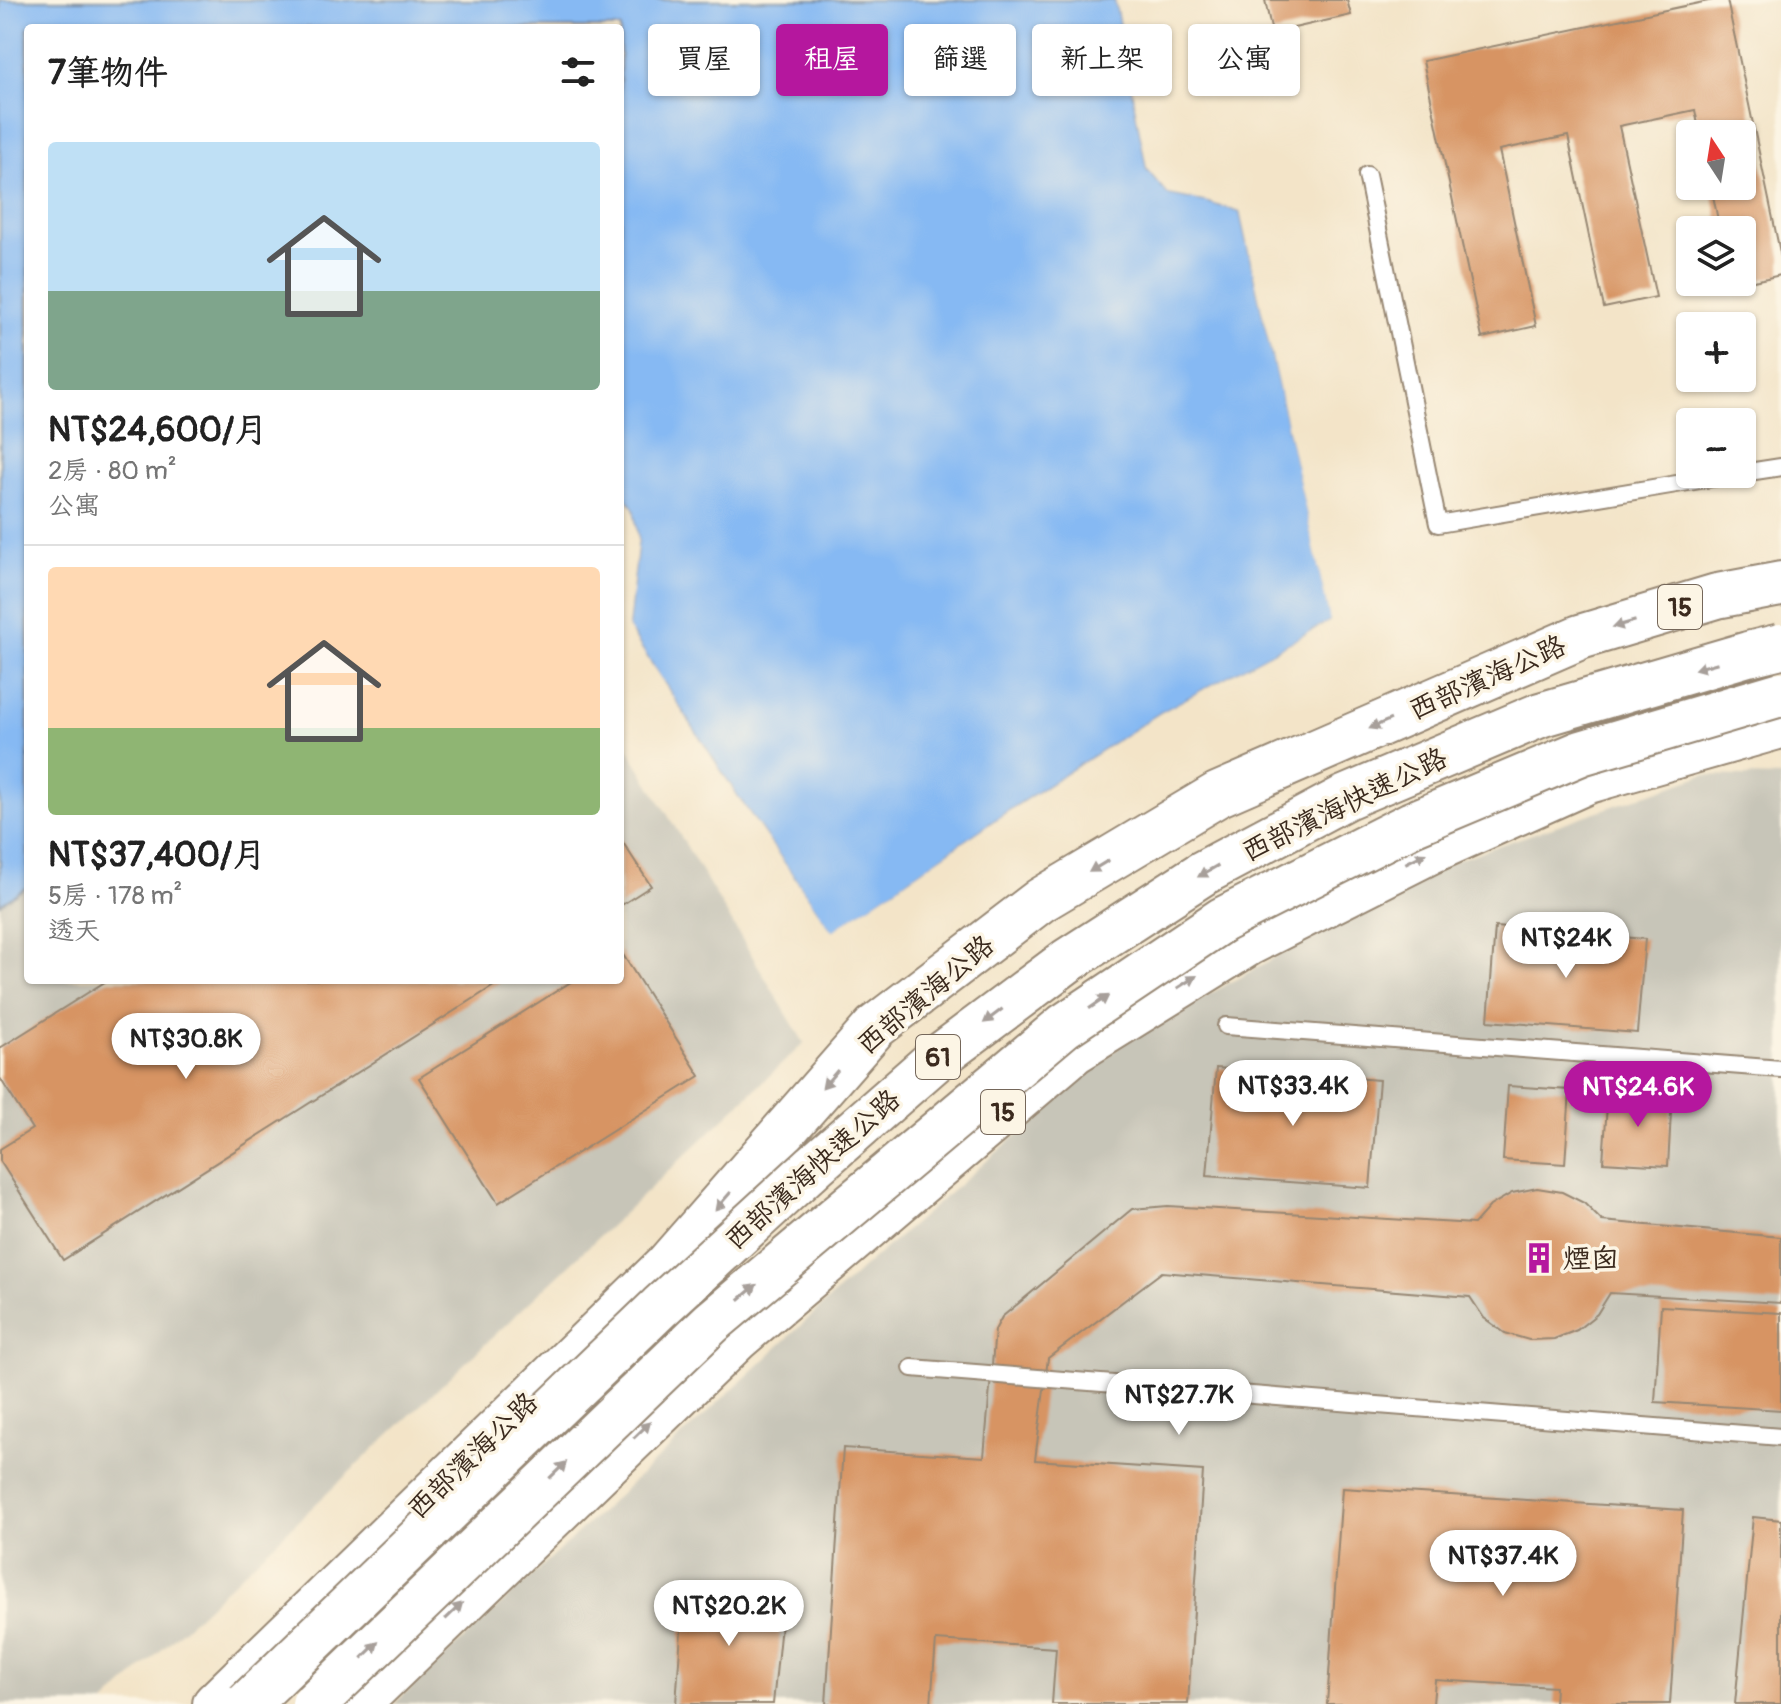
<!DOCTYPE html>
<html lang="zh-TW">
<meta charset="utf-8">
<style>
body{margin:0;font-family:Pangolin,"LXGW WenKai TC",sans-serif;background:#f2f2f2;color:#222;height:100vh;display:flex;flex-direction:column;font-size:30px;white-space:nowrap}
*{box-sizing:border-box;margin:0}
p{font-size:26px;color:#767676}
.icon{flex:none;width:44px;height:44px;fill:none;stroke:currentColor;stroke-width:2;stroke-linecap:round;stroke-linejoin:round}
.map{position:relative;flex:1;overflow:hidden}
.sheet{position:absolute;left:24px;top:24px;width:600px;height:960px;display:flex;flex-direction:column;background:#fff;border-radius:8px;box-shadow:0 2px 6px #0004}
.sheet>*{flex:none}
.guide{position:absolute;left:648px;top:24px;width:760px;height:72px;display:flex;gap:16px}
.needle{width:52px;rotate:348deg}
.fabs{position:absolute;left:1676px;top:120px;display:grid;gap:16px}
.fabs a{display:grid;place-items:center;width:80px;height:80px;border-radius:8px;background:#fff;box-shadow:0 2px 6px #0004;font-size:40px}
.price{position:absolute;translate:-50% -68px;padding:0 18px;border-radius:28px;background:#fff;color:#222;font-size:26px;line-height:52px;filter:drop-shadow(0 2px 4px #0008)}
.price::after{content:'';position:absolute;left:50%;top:48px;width:24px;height:18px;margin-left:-12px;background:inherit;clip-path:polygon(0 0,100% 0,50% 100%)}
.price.on{background:#b5179e;color:#fff}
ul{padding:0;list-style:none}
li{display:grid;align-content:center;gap:16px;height:424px;padding:0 24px}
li+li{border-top:2px solid #e0e0e0}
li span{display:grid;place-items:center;height:248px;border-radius:8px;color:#555}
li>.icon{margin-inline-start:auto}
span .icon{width:144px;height:144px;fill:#fffc;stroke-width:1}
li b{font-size:34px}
h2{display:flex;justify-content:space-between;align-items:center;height:96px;padding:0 24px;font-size:34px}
.chip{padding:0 28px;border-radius:8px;background:#fff;box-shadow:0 2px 6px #0004;font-size:28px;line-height:72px}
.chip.on{background:#b5179e;color:#fff}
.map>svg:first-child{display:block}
.industrial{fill:#c7c5b8}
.water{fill:#86b9f3;stroke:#607288;stroke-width:2}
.pier{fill:#f3e4c8}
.building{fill:#d79464}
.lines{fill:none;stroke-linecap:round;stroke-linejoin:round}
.service-casing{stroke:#978773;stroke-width:20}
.primary-casing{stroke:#978773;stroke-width:48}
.service{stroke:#fff;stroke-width:16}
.primary{stroke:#fff;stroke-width:44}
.trunk-bridge-casing{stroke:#978773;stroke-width:48;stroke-linecap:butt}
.trunk-bridge{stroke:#fff;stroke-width:44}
.oneway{fill:#a79f9a}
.labels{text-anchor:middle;stroke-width:7;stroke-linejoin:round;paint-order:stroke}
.shield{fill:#fcf5e5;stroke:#75675a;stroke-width:2}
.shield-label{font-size:26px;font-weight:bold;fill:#3b2a1e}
.street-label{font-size:28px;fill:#3b2a1e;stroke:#fcf5e5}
.poi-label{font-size:28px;fill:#3b2a1e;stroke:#fcf5e5;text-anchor:start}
</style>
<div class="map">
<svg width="1781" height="1704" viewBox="0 0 1781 1704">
<rect width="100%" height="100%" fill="#fcf5e5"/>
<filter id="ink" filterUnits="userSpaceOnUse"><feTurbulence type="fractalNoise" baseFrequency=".0125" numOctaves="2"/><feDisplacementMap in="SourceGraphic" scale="16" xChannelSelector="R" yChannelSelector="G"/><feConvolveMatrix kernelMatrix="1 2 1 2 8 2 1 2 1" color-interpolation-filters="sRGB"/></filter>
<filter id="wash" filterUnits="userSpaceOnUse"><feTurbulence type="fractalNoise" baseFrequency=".006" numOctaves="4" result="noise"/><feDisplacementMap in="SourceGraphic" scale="32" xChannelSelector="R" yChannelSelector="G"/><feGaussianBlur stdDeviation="1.8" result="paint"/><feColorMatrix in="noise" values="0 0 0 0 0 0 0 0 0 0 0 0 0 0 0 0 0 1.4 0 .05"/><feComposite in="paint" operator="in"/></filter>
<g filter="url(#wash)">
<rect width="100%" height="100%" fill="#f3e4c8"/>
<!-- industrial -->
<path class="industrial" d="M 620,735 L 804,1043 L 104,1704 L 0,1704 L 0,904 L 28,886 L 28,980 L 620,980 Z
M 1703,775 L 1781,777 L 1781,1704 L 394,1704 L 866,1265 L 1126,1041 L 1434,868 Z"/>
<!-- water -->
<path class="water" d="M 0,0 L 1115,0 L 1147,169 L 1168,194 L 1208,202 L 1240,212 L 1331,621 L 1160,713 L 1010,810 L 832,932 L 738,797 L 628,628 L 638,539 L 633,508 L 620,492 L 620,28 L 28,28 L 28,886 L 0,904 Z"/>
<!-- pier -->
<path class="pier" d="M 1115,0 L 1119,0 L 1151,167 L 1170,190 L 1210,198 L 1241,208 L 1244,211 L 1334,622 L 1162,716 L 1012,813 L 835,935 L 831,936 L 734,800 L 624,630 L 634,539 L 629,510 L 620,498 L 620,492 L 633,508 L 638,539 L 628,628 L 738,797 L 832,931 L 1010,810 L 1160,713 L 1330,621 L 1240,212 L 1208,202 L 1168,194 L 1147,169 Z"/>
<g id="blocks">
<!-- building -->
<path class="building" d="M 1265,0 L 1347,0 L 1351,15 L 1272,33 Z
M 1713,0 L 1727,0 L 1781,257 L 1781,275 L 1731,286 L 1731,282 L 1742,282 L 1742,230 L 1720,230 L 1711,186 L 1742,186 L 1742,134 L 1700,134 L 1695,110 L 1619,126 L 1656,297 L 1604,308 L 1568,136 L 1499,150 L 1536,326 L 1482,338 L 1423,61 Z
M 620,838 L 651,886 L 620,906 Z
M 1495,927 L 1645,939 L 1637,1033 L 1488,1021 Z
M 620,950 L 700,1076 L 498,1203 L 419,1078 L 574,980 L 620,980 Z
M 108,980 L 503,980 L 63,1260 L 0,1161 L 0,1149 L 32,1129 L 0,1078 L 0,1048 Z
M 1216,1068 L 1379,1080 L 1370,1188 L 1207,1176 Z
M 1508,1086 L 1570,1090 L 1565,1164 L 1503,1160 Z
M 1608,1091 L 1672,1095 L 1668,1166 L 1603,1162 Z
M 1537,1188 L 1562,1192 L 1584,1203 L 1602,1221 L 1781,1237 L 1781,1303 L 1610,1293 L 1597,1314 L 1577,1330 L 1554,1339 L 1529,1340 L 1505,1333 L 1484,1318 L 1470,1297 L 1162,1272 L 1048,1358 L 1035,1460 L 1203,1471 L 1188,1704 L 1052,1704 L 1056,1648 L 936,1640 L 931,1704 L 826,1704 L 843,1448 L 984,1457 L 995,1330 L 1002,1317 L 1132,1209 L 1168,1206 L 1474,1224 L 1490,1206 L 1512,1193 Z
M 1661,1306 L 1781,1313 L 1781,1410 L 1655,1402 Z
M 1342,1488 L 1683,1510 L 1670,1704 L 1554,1704 L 1555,1687 L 1435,1680 L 1433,1704 L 1327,1704 Z
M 1753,1517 L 1781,1520 L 1781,1704 L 1735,1704 Z
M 684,1589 L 784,1595 L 773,1704 L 676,1704 Z"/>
</g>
</g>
<g filter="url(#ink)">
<use href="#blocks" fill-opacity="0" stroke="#978773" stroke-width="2"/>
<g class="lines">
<defs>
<path id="service" d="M 1367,175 L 1438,524 L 1736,474
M 1742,473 L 1781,467
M 1226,1026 L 1781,1069
M 912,1368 L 1781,1437"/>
<path id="primary" d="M 215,1704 L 666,1266 L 875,1027 L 1041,900 L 1217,795 L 1580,637 L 1717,596 L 1781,584
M 358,1704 L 738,1338 L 1075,1051 L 1249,943 L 1429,852 L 1588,781 L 1781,726"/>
</defs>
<!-- service casing -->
<use href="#service" class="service-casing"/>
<!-- primary casing -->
<use href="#primary" class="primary-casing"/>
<!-- service -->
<use href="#service" class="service"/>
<!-- primary -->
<use href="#primary" class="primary"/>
<defs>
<path id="trunk-bridge" d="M 247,1704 L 660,1307 L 815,1165 L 936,1059 L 1067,961 L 1203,873 L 1344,798 L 1540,715 L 1748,654 L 1781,646
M 314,1704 L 711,1323 L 1064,1026 L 1222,920 L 1412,824 L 1581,753 L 1781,694"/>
</defs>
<!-- trunk-bridge casing -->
<use href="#trunk-bridge" class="trunk-bridge-casing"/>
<!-- trunk-bridge -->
<use href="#trunk-bridge" class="trunk-bridge"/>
</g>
<!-- one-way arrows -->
<defs><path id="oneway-solid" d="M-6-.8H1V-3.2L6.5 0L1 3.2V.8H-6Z" transform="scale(2)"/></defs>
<g class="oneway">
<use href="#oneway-solid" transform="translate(1624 624) rotate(164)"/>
<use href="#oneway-solid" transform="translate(1706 666) rotate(164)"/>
<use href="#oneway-solid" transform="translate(1380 724) rotate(156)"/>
<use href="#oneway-solid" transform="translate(1416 858) rotate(-27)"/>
<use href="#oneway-solid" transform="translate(1099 866) rotate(149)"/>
<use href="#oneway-solid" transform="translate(1208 871) rotate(150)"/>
<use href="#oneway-solid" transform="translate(1187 982) rotate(-32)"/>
<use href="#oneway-solid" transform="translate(1099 1002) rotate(-34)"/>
<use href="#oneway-solid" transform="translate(993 1016) rotate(143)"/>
<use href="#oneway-solid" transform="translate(830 1079) rotate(131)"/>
<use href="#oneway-solid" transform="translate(723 1201) rotate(131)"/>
<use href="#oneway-solid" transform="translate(748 1292) rotate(-40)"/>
<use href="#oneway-solid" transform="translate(642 1430) rotate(-44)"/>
<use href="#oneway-solid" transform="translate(558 1470) rotate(-44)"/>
<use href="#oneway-solid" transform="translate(454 1611) rotate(-44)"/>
<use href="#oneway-solid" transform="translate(370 1650) rotate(-44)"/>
</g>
</g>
<!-- icons -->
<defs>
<symbol id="building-bare" viewBox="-9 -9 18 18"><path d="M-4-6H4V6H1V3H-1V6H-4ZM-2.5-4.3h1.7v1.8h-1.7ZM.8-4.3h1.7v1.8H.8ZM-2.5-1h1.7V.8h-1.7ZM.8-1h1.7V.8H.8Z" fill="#b5179e" stroke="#fcf5e5" stroke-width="2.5" paint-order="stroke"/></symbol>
</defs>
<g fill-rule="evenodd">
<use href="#building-bare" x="1517" y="1236" width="44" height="44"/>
</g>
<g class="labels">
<!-- shield labels -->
<g class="shield">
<rect x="1658" y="585" width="44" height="44" rx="6"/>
<rect x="916" y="1035" width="44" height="44" rx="6"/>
<rect x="981" y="1090" width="44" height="44" rx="6"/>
</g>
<g class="shield-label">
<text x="1680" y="616">15</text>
<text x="938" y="1066">61</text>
<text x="1003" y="1121">15</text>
</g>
<!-- street labels -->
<g class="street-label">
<text transform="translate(1487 677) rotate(-24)" y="10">西部濱海公路</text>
<text transform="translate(1344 804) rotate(-26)" y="10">西部濱海快速公路</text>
<text transform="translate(925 994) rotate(-40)" y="10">西部濱海公路</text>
<text transform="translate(812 1169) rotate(-42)" y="10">西部濱海快速公路</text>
<text transform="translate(472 1455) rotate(-44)" y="10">西部濱海公路</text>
</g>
<!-- poi labels -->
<g class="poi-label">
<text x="1563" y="1268">煙囪</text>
</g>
</g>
</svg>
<div class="fabs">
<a><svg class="needle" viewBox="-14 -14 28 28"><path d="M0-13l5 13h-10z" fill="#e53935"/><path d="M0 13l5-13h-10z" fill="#767676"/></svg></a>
<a><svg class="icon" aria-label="layers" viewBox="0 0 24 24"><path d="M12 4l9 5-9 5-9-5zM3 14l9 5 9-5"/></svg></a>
<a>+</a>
<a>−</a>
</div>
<b class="price" style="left:1566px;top:980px">NT$24K</b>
<b class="price" style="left:186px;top:1081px">NT$30.8K</b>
<b class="price" style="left:1293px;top:1128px">NT$33.4K</b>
<b class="price on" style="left:1638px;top:1129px">NT$24.6K</b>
<b class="price" style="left:1179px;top:1437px">NT$27.7K</b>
<b class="price" style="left:1503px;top:1598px">NT$37.4K</b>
<b class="price" style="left:729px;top:1648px">NT$20.2K</b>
<div class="guide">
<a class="chip">買屋</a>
<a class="chip on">租屋</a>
<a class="chip">篩選</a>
<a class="chip">新上架</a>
<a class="chip">公寓</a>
</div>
<section class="sheet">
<h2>7筆物件<svg class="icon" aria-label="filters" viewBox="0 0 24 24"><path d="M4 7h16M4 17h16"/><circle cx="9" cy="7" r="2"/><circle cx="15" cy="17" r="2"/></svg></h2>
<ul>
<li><span style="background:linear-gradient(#bfe0f5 60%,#7fa58c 0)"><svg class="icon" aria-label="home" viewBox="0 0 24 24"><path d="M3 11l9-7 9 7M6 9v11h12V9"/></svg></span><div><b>NT$24,600/月</b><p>2房 · 80 m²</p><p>公寓</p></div></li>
<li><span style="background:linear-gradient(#ffd9b3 65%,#8fb573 0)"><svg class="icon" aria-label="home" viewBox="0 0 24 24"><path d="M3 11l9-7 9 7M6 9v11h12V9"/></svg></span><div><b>NT$37,400/月</b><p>5房 · 178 m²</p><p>透天</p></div></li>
</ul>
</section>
</div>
